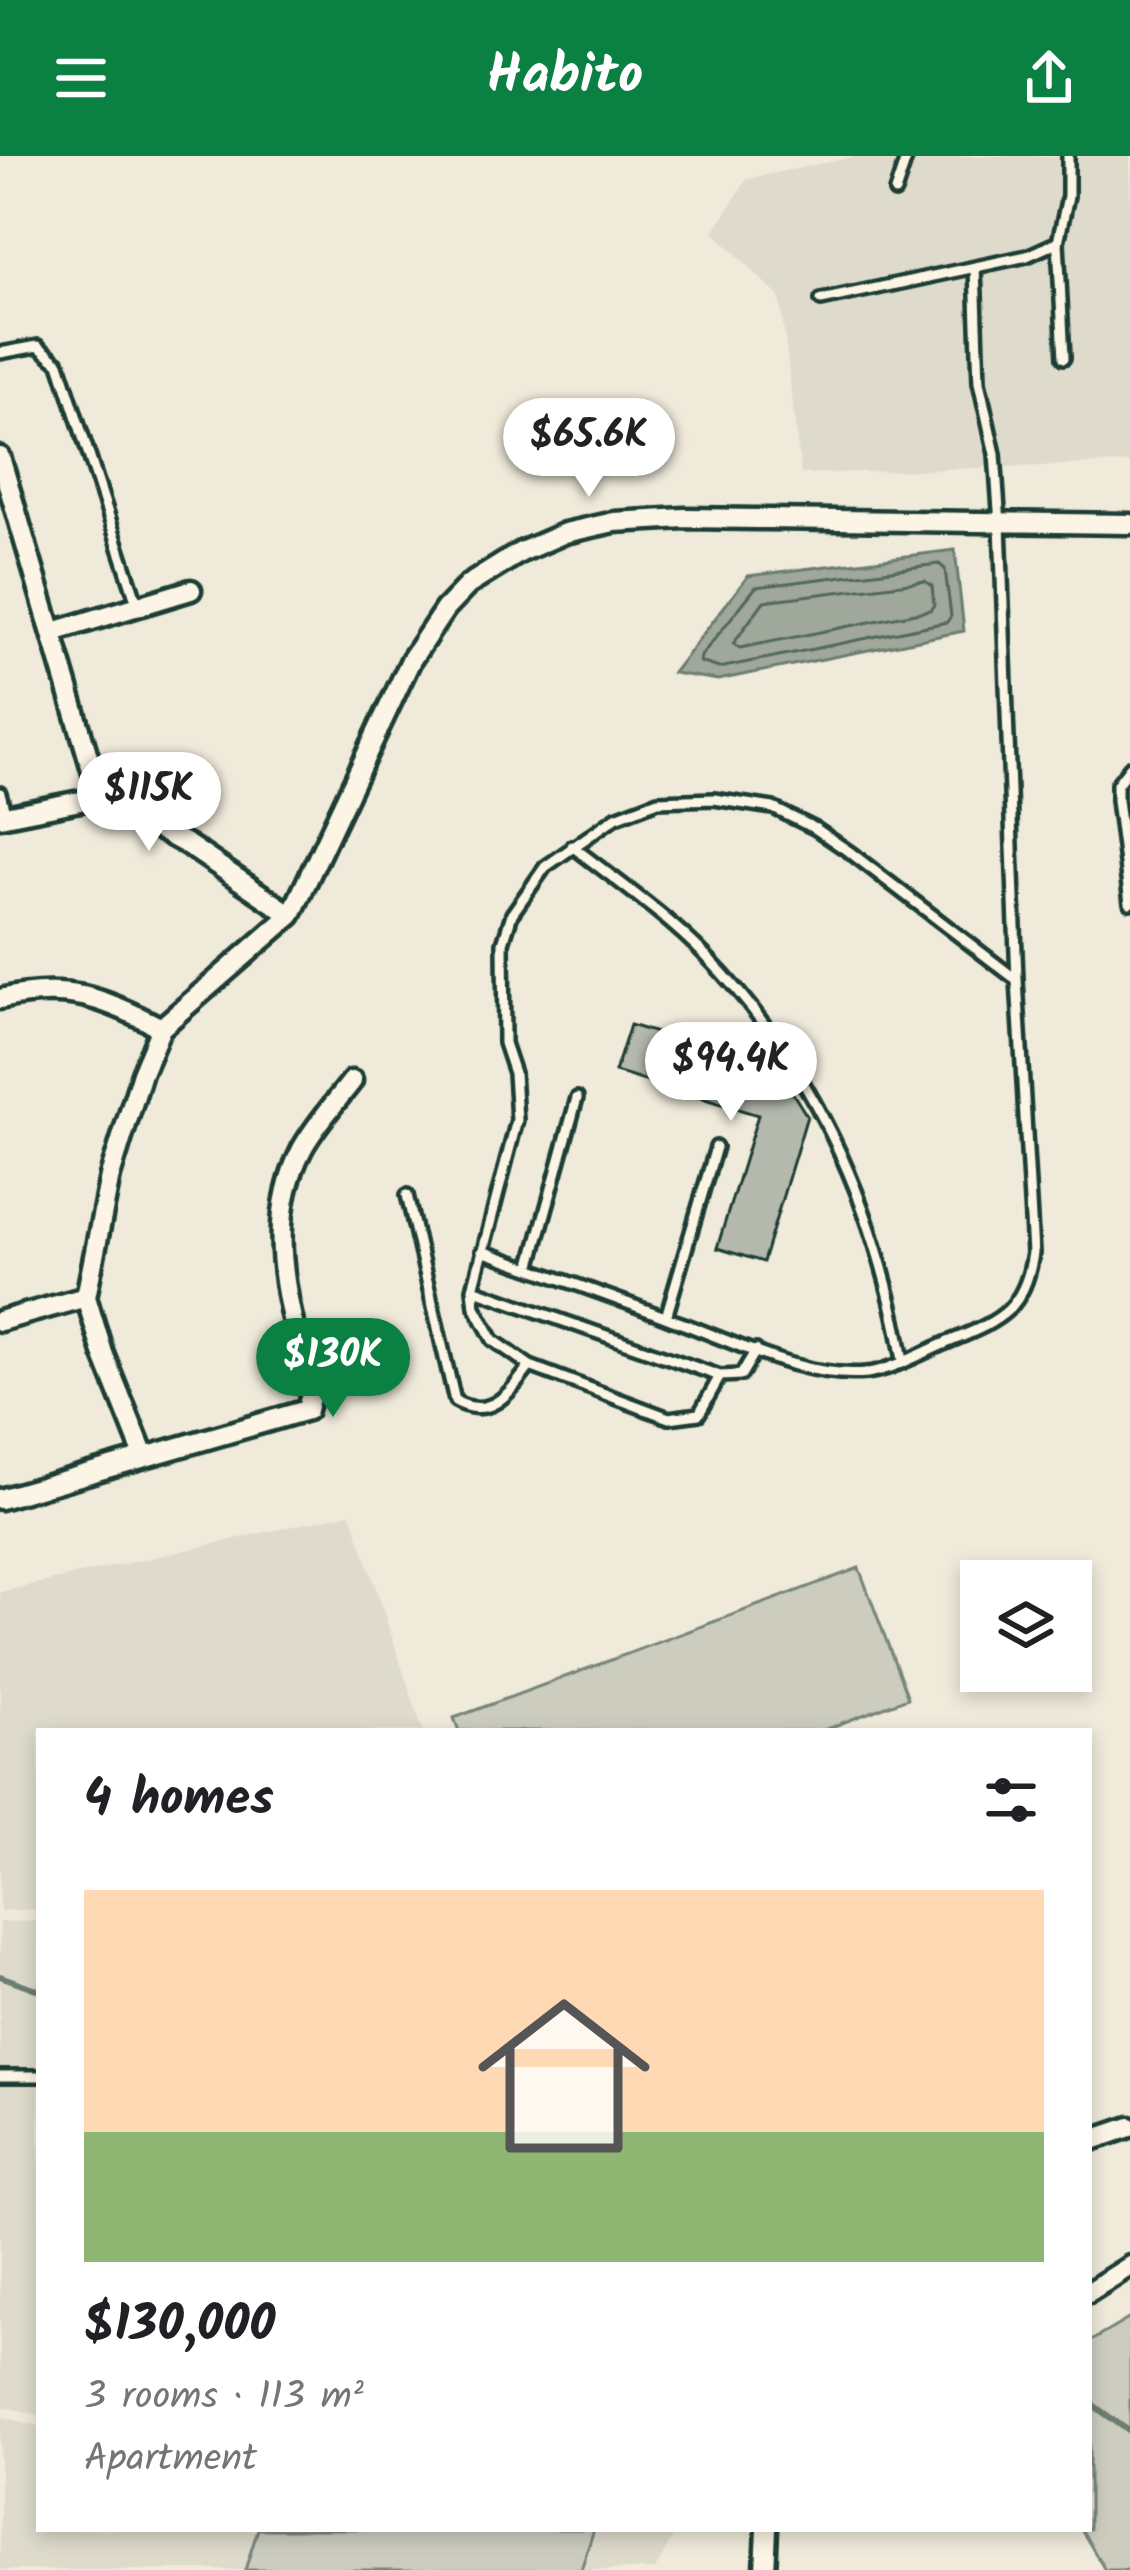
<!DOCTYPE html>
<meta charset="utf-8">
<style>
body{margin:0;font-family:Kalam,sans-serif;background:#f2f2f2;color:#202124;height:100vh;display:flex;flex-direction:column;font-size:45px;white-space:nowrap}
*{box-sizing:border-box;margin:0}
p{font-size:39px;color:#757577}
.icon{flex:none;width:66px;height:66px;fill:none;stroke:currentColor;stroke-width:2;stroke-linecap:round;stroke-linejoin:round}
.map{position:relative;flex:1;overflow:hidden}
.drawer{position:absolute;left:36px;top:1572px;width:1056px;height:804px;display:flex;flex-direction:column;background:#fff;border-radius:0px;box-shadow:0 6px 18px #0003}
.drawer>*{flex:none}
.controls{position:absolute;left:960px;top:1404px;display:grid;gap:24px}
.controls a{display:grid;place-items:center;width:132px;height:132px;border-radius:0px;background:#fff;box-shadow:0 6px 18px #0003;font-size:60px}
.price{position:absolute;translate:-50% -102px;padding:0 27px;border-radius:42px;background:#fff;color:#222;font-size:39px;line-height:78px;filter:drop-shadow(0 3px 6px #0008)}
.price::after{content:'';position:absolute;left:50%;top:72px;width:36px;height:27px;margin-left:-18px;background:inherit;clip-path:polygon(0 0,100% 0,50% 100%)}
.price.active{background:#0b8043;color:#fff}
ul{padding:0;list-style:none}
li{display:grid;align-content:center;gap:24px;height:636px;padding:0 48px}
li+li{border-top:3px solid #e0e0e0}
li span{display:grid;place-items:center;height:372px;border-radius:0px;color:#555}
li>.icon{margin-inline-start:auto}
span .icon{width:216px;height:216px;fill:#fffc;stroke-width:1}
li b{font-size:51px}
h2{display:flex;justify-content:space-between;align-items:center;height:144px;padding:0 48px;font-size:51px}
header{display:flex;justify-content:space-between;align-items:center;height:156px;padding:0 48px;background:#0b8043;color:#fff;font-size:54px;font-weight:700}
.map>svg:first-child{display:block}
.built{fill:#dedbcc}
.green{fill:#cccdbf;stroke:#76857a;stroke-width:3}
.water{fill:#9fa89a;stroke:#6c7d71;stroke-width:3}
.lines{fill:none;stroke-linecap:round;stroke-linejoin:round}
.shore{stroke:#52685d;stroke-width:3}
.stream{stroke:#6c7d71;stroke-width:6}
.building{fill:#b5b9ad;stroke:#1f3d34;stroke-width:3}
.lane-casing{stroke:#1f3d34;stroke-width:18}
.street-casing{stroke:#1f3d34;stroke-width:27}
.lane{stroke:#fcf5e5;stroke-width:9}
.street{stroke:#fcf5e5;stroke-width:18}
</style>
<header><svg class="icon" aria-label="menu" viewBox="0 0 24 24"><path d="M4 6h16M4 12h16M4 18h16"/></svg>Habito<svg class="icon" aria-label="share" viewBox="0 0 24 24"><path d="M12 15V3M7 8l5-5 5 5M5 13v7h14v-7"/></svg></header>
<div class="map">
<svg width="1130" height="2414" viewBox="0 0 1130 2414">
<rect width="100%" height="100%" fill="#efeada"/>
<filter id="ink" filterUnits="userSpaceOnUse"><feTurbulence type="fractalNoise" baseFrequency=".00833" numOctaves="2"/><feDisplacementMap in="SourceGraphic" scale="24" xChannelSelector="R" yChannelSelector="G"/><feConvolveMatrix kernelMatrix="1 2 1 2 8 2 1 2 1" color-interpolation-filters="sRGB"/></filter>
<g filter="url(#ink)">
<!-- built -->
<path class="built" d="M 858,0 L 1130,0 L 1130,307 L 801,318 L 780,142 L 714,76 L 747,23 Z
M 351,1357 L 423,1575 L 39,1575 L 39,1753 L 0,1755 L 0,1436 Z
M 39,1765 L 39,2259 L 0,2250 L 0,1766 Z
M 0,2260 L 39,2270 L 39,2373 L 677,2373 L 655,2414 L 0,2414 Z"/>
<!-- green -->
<path class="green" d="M 859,1412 L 908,1542 L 821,1575 L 459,1575 L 454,1562 Z
M 1130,2162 L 1130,2414 L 1105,2414 L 1081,2373 L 1089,2373 L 1089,2186 Z
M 258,2373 L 594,2373 L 581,2414 L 245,2414 Z"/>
<!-- water -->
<path class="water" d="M 955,394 L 964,475 L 718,524 L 673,517 L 748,420 Z"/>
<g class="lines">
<!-- shore -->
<path class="shore" d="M 939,408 L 945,413 L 951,460 L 947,466 L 719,512 L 700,506 L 701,500 L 756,431 Z
M 925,425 L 932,430 L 934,449 L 930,454 L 740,492 L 733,488 L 764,445 Z"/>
<!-- stream -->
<path class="stream" d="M 0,1820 L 39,1834
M 1089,2246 L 1130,2276"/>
</g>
<!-- building -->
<path class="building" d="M 630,869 L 778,914 L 807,960 L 763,1106 L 717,1092 L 758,959 L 615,916 Z"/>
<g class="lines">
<defs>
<path id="lane" d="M 895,36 L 907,0
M 1058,86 L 1064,202
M 821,144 L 1027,100 L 1058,86 L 1068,40 L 1068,0
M 0,197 L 38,190 L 59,207 L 138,450
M 1130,611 L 1117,628 L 1117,644 L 1130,747
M 0,637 L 6,660
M 572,690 C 617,725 666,759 706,800 C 815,912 876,1052 903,1204
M 407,1039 L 455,1245 C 491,1265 510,1236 530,1210
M 482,1095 C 546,1118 610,1140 673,1164 C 733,1185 802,1223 867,1217 C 894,1214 927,1194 953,1184 C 1002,1164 1025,1152 1033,1097 L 1017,824 L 1000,368 L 995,298 L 979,226 L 975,111
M 530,1112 L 577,942
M 473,1133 L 720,1220 L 741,1219 L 756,1194
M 666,1161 L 716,991
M 720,1220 L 699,1258 L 669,1262 L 530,1210 L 493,1184 L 475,1151 L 473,1133 L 517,964 L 514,917 L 504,887 L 503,787 L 512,758 L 545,711 L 616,661 L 658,645 L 714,643 L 773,652 L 816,673 L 851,697 L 1017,824
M 0,1920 L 39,1920"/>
<path id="street" d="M 0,301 L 100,641
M 53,476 L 191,434
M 0,661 L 100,641 L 188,689 L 291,759
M 0,843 C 65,827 105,842 161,872
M 0,1165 L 86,1141
M 144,1300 L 103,1197 L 86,1141 L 110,1020 L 142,917 L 161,872 L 291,759 L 411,504 L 445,453 L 468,429 L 521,396 L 565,377 L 614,366 L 685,362 L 1130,368
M 0,1343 L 307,1254 L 311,1238 C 291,1158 261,1072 302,993 C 315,969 335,947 352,925
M 1089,1985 L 1130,1971
M 1089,2136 L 1130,2110
M 765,2414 L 767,2373"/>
</defs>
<!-- lane casing -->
<use href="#lane" class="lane-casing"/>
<!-- street casing -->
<use href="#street" class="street-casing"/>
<!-- lane -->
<use href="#lane" class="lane"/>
<!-- street -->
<use href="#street" class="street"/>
</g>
</g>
</svg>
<div class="controls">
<a><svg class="icon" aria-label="layers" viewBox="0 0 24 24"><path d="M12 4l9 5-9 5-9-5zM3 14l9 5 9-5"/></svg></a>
</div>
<b class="price" style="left:589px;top:344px">$65.6K</b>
<b class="price" style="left:149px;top:698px">$115K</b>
<b class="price" style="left:731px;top:968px">$94.4K</b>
<b class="price active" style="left:333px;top:1264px">$130K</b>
<section class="drawer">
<h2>4 homes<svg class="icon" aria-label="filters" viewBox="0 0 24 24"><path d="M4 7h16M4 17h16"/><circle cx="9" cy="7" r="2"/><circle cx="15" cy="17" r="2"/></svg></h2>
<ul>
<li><span style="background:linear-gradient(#ffd9b3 65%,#8fb573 0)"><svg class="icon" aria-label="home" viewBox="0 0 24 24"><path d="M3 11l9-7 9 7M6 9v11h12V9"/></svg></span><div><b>$130,000</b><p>3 rooms · 113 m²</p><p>Apartment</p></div></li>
</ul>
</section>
</div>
